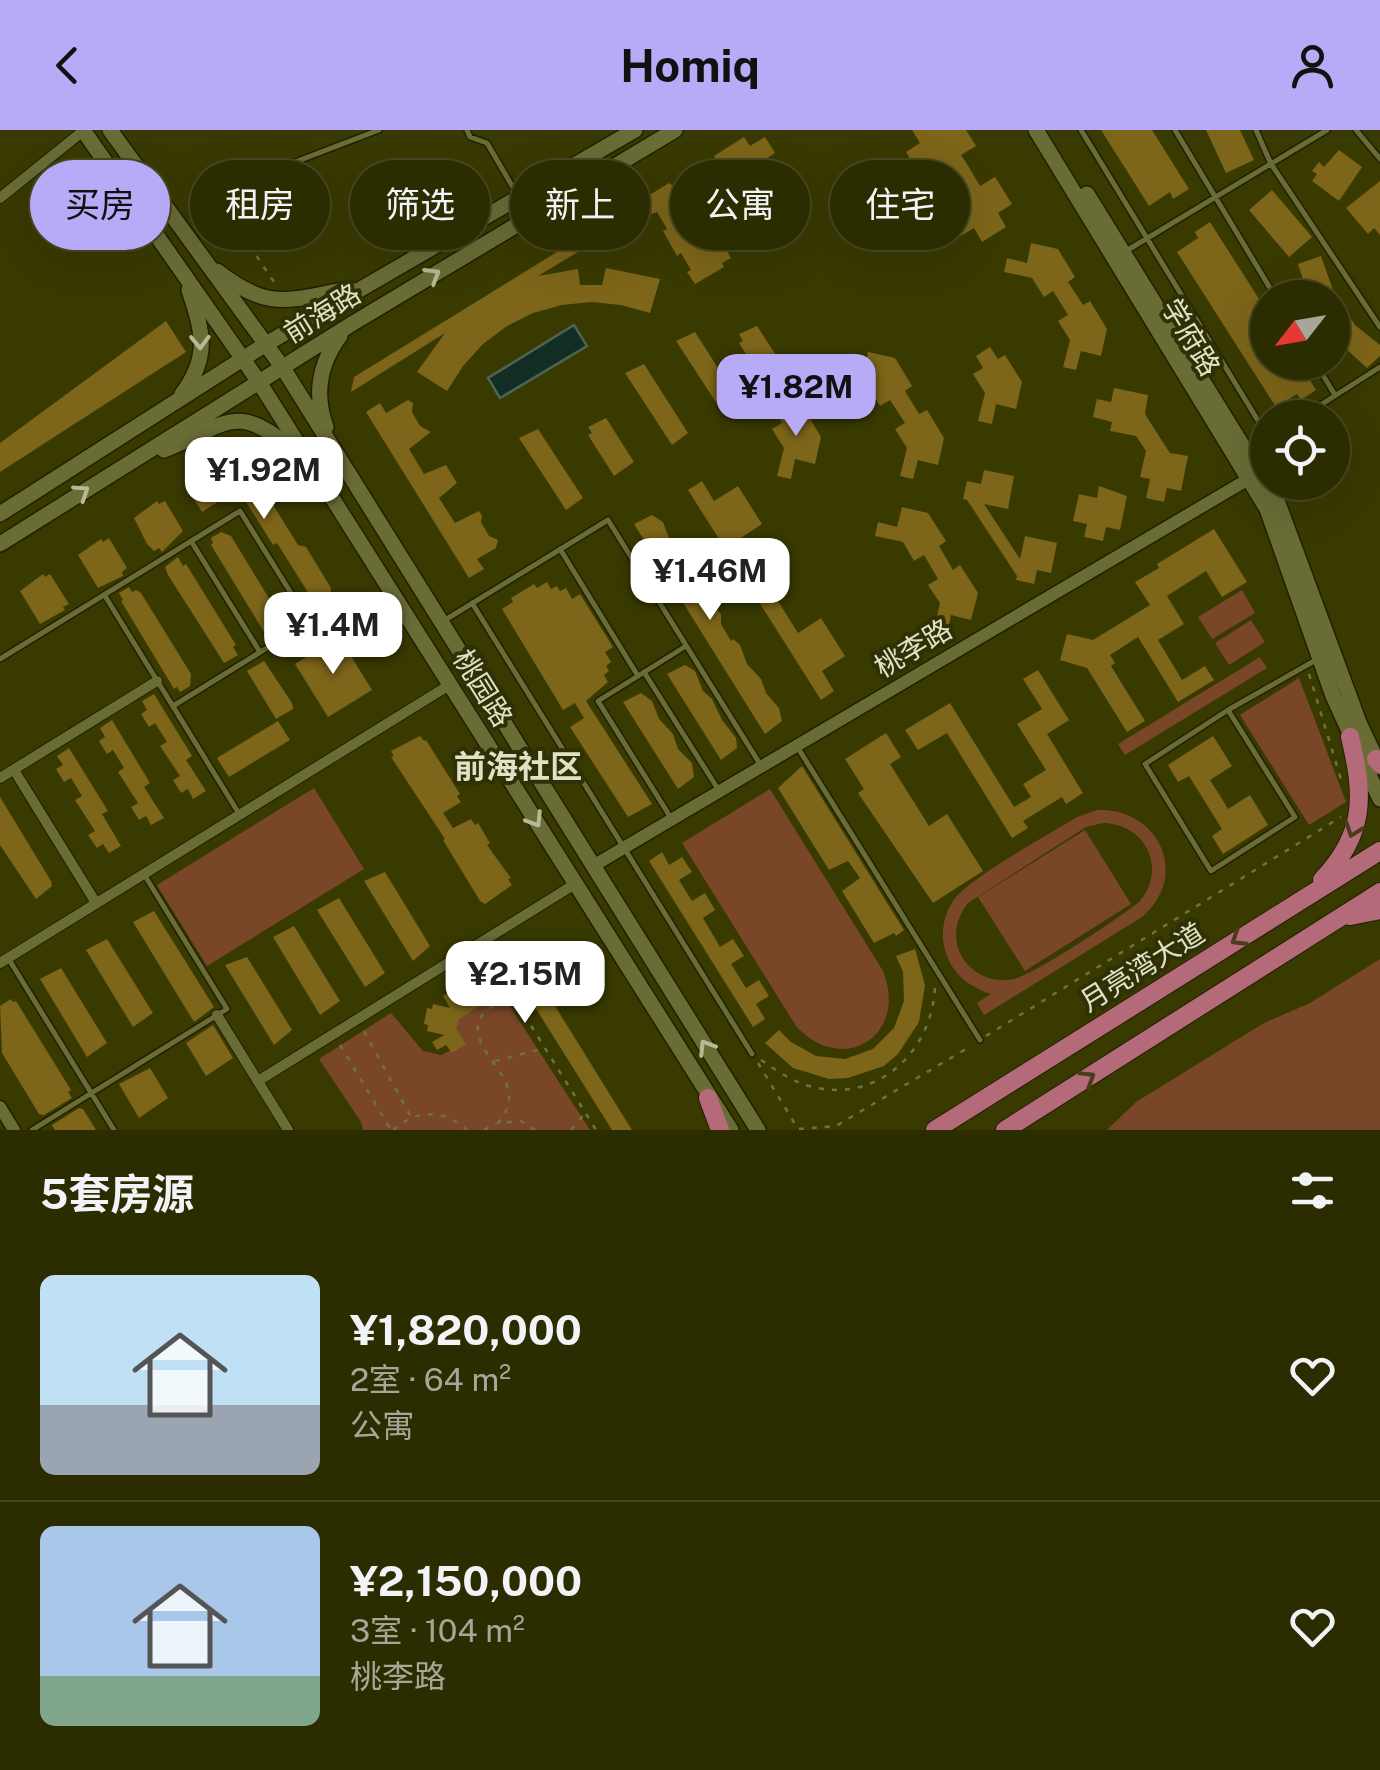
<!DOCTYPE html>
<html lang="zh">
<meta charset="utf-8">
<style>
body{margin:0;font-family:"Public Sans","Noto Sans SC",sans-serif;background:#37380f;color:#f1f3f6;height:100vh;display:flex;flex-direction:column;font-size:38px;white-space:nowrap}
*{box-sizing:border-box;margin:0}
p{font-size:32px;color:#a6a799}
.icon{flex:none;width:55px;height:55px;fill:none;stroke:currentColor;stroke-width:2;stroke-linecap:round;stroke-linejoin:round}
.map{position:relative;height:1000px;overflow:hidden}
.details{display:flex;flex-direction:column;background:#2b2c00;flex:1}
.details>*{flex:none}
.guide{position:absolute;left:30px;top:30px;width:1320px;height:90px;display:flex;gap:20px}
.needle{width:65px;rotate:239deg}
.fabs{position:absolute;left:1250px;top:150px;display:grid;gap:20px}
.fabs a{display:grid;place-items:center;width:100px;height:100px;border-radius:50%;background:#2b2c00;box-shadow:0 10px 40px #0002,0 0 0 2px #474822;font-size:50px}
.price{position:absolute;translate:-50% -85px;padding:0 22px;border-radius:20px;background:#fff;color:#222;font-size:32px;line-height:65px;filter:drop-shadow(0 2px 5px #0008)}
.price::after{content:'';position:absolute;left:50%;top:60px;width:30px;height:22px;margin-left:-15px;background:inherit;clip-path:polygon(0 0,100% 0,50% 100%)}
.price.current{background:#b7abf8;color:#111}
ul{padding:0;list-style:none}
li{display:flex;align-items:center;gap:30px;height:250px;padding:0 40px}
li+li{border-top:2px solid #474822}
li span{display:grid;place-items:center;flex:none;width:280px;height:200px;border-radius:15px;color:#555}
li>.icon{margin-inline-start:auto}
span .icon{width:120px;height:120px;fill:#fffc;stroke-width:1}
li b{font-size:42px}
h2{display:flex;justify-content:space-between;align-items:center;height:120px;padding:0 40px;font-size:42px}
.chip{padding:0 35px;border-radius:45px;background:#2b2c00;box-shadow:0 10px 40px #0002,0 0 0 2px #474822;font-size:35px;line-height:90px}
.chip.current{background:#b7abf8;color:#111}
header{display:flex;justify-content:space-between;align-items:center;height:130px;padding:0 40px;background:#b7abf8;color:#111;font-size:45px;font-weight:700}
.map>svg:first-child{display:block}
.green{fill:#794728;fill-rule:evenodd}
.water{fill:#112d24;stroke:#4f6355;stroke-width:2.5}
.building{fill:#7d6519}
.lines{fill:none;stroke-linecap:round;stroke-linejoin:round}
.service-casing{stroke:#202004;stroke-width:8}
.minor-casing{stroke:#202004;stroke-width:12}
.tertiary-casing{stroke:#202004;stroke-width:15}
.secondary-casing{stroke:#202004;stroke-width:18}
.primary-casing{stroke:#202004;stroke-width:20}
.path{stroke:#6f7140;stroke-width:2.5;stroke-dasharray:5 8;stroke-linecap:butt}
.service{stroke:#6a6c36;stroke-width:5}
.minor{stroke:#6a6c36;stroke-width:10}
.tertiary{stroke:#6a6c36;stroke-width:12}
.secondary{stroke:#6a6c36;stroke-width:15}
.primary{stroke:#b56a7a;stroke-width:18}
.oneway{stroke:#b7b994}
.oneway2{stroke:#4a3c1c}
.labels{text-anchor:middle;stroke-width:8;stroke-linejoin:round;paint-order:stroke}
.street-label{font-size:28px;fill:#e0e2c6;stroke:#2f3005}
.quarter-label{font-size:32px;font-weight:bold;fill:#e0e2c6;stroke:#2f3005}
</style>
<header><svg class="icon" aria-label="back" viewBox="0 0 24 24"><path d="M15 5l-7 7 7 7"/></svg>Homiq<svg class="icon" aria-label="person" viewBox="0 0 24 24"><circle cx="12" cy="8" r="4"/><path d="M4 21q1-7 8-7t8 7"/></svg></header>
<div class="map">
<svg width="1380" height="1000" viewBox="0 0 1380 1000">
<rect width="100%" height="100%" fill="#393a00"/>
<!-- green -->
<path class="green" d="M 1242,460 L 1255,483 L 1212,509 L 1198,487 Z
M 1251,490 L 1265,512 L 1229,535 L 1215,513 Z
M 1260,527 L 1267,538 L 1125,625 L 1118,614 Z
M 1299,548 L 1346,672 L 1309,695 L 1240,585 Z
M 314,658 L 364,739 L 207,836 L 157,755 Z
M 770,659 L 883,841 C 909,906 842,947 796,896 L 682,713 Z
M 1097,680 C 1158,677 1191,745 1142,787 L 984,885 L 977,873 L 991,864 C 970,857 953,845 946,823 C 940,806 943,786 953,771 C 968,748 1050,704 1077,687 ZM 1103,693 C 1146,694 1167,738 1140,771 C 1123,786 1033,845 1014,849 C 993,854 970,843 961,825 C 952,807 956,788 968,773 L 1086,697 Z
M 1085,700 L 1131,774 L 1025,841 L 978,767 Z
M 1380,829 L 1380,1000 L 1107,1000 L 1136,972 L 1264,893 L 1310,873 Z
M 500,861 L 590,1000 L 363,1000 L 361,992 L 319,929 L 391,883 L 423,921 L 441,925 L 459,916 L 448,888 Z"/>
<!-- water -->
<path class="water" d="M 574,195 L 587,216 L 500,268 L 488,248 Z"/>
<!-- building -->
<path class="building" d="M 912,0 L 966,0 L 976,16 L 961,25 L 970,39 L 980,56 L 995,47 L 1012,74 L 998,83 L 1006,97 L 982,112 L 974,98 L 959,107 L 942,80 L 956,71 L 943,50 L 937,40 L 923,50 L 906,22 L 920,13 Z
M 1101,0 L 1152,0 L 1189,59 L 1173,69 L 1170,62 L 1149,76 Z
M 1206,0 L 1240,0 L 1254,30 L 1226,43 Z
M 744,7 L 750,16 L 765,7 L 775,23 L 759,33 L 777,61 L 793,51 L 805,71 L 789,81 L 795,89 L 766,108 L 714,26 Z
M 1339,20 L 1362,37 L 1339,71 L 1312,51 L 1317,44 L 1312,41 L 1319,32 L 1324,37 Z
M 1380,51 L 1380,105 L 1374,98 L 1368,104 L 1346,78 Z
M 686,52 L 704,82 L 683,95 L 692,111 L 709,100 L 709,91 L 731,128 L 722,133 L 724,137 L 695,154 L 687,142 L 691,140 L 681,123 L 677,126 L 663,101 L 667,99 L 657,82 L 652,84 L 649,79 L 538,146 L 578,139 L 580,155 L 602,155 L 606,138 L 660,149 L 650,183 L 621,175 L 591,172 L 562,175 L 533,183 L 507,196 L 483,214 L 463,236 L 447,261 L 417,242 L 445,203 L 351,262 L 354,247 L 669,53 L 676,58 Z
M 1272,60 L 1312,107 L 1289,127 L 1249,80 Z
M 1210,92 L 1268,183 L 1268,232 L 1299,232 L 1316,260 L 1301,270 L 1297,264 L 1276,277 L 1177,122 L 1198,108 L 1195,102 Z
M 1031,113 L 1058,119 L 1075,147 L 1068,152 L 1083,175 L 1090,171 L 1107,199 L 1101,226 L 1081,221 L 1076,240 L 1063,237 L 1070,210 L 1058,191 L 1068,185 L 1053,161 L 1044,167 L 1032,148 L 1004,142 L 1007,128 L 1027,133 Z
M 1321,126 L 1334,163 L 1355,195 L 1380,215 L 1380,226 L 1367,238 L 1332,206 L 1332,168 L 1309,168 L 1298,134 Z
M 166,191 L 186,222 L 0,342 L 0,313 Z
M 757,196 L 785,239 L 765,254 L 739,213 L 743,211 L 739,204 Z
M 695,202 L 739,271 L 723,283 L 676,211 Z
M 990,217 L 998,229 L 1005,225 L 1022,252 L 1016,279 L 996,274 L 992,294 L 978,291 L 985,263 L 973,244 L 983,238 L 976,226 Z
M 868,222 L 895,228 L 912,256 L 905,261 L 919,284 L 927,280 L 944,308 L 938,335 L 918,330 L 913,349 L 900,346 L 907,318 L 895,299 L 905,293 L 890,270 L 880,276 L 869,257 L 841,250 L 844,237 L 864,242 Z
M 644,234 L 688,303 L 672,315 L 625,243 Z
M 1114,258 L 1148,265 L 1145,284 L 1157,303 L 1170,323 L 1188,326 L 1181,361 L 1167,358 L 1164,372 L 1146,368 L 1150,349 L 1140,347 L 1146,321 L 1136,306 L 1110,301 L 1112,292 L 1093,287 L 1097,269 L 1111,272 Z
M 408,270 L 413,273 L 412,282 L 420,296 L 431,302 L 409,319 L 424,344 L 446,335 L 457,353 L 439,368 L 455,393 L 479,381 L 482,386 L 481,392 L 489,406 L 498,410 L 496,418 L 477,429 L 484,439 L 469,448 L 366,282 L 380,273 L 386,283 Z
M 789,272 L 797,284 L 804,279 L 821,307 L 815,334 L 795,329 L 791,349 L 777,346 L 784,318 L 772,299 L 782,293 L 775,281 Z
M 606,288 L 634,332 L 614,346 L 588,305 L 592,303 L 588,297 Z
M 538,299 L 583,368 L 566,380 L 519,308 Z
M 245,330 L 298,415 L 306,417 L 331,458 L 330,469 L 320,475 L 317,471 L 314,472 L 277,413 L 273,415 L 238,359 L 202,382 L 188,360 L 232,333 L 234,336 Z
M 984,340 L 1014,346 L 1008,379 L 984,374 L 1020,429 L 1025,406 L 1057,413 L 1051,443 L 1037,440 L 1034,454 L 1016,450 L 1017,446 L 967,370 L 963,369 L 967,351 L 981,354 Z
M 702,351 L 714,371 L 738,356 L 762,394 L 739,409 L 798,503 L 821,488 L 845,526 L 822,541 L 834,561 L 821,570 L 688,360 Z
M 1099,356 L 1127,366 L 1120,400 L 1106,397 L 1103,411 L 1084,407 L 1087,394 L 1073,391 L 1079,364 L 1097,368 Z
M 157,371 L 159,374 L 165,371 L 183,401 L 162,422 L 159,418 L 154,421 L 147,414 L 134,388 Z
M 902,377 L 928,383 L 946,411 L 939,416 L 953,440 L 960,435 L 978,463 L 971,490 L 951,485 L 947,505 L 934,501 L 940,473 L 928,455 L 938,449 L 924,425 L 914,431 L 903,412 L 875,406 L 878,392 L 897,397 Z
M 652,385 L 663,392 L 670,411 L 684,426 L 689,440 L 699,450 L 707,469 L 721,484 L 721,494 L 731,511 L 733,509 L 740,515 L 747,534 L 761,549 L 766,563 L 779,578 L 782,591 L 765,604 L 634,394 Z
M 1214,399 L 1247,452 L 1222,467 L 1206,441 L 1167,466 L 1184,494 L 1158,510 L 1182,550 L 1205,536 L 1214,550 L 1178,572 L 1138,507 L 1110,525 L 1115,533 L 1111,536 L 1145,591 L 1127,602 L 1087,538 L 1060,530 L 1067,504 L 1093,510 L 1150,475 L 1135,452 L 1159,438 L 1157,434 Z
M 221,402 L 231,406 L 281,488 L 280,499 L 270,505 L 267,500 L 264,502 L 211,415 L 213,413 L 211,408 Z
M 109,408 L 127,438 L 122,442 L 123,446 L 98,458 L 78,425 L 101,409 L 103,412 Z
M 178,427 L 183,436 L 186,434 L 236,515 L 233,517 L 238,525 L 224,533 L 168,445 L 165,437 Z
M 43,444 L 45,447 L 50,444 L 69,474 L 63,477 L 65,480 L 40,494 L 20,461 Z
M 547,452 L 551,459 L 557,456 L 560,461 L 566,458 L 572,469 L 580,464 L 613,517 L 605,522 L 611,532 L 606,536 L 609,541 L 604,545 L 608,552 L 586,571 L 652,674 L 628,687 L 570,597 L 584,588 L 575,573 L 563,580 L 502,479 L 513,472 L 511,468 L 534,454 L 537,458 Z
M 129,457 L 132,462 L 136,460 L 141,463 L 191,544 L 190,556 L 180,562 L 177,557 L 174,559 L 121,471 L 123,470 L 119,463 Z
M 339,507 L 372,560 L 328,587 L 295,534 Z
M 264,531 L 292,573 L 293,579 L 276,589 L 247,541 Z
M 685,535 L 695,541 L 703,561 L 712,569 L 722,590 L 736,608 L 737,618 L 721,630 L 667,544 Z
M 1038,540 L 1069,590 L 1047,604 L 1083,663 L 1066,674 L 1062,667 L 1023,691 L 1028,698 L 1012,708 L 947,603 L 918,620 L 905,600 L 950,573 L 1014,677 L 1031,667 L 1023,654 L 1046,640 L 1017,594 L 1042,579 L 1023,549 Z
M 641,563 L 652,571 L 659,589 L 673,604 L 678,619 L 692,633 L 694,647 L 678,659 L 623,572 Z
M 154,564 L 192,626 L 186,630 L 206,661 L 193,669 L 188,659 L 181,663 L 173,650 L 180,646 L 160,616 L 167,612 L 155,593 L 149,597 L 141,584 L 147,580 L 142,571 Z
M 112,590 L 150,653 L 144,657 L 164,688 L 151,695 L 146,686 L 139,690 L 131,677 L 138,673 L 118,642 L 124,638 L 113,620 L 107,624 L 99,611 L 105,607 L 100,598 Z
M 278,591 L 290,610 L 229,647 L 217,628 Z
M 886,603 L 901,627 L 890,634 L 929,696 L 947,684 L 983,741 L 933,773 L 858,663 L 864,659 L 845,629 Z
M 420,606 L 424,611 L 426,610 L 460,664 L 457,666 L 461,672 L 443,683 L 453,698 L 471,689 L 475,695 L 478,693 L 490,713 L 487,715 L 511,748 L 508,749 L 512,755 L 485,774 L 480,771 L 443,710 L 445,709 L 391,627 L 394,626 L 391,621 Z
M 1213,606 L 1232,636 L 1210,650 L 1219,664 L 1228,679 L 1250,665 L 1268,695 L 1223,724 L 1212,706 L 1222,699 L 1189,646 L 1178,652 L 1168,635 Z
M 69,618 L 108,681 L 102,684 L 121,716 L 109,723 L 103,714 L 97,718 L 88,705 L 95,701 L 75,670 L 82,666 L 71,648 L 64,652 L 56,639 L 63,635 L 57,626 Z
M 802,636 L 904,800 L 896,806 L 894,803 L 874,813 L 842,761 L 860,748 L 848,731 L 829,740 L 778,658 Z
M 0,667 L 51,751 L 52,756 L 36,769 L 0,715 Z
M 662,722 L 669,735 L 682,727 L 692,742 L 679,750 L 692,771 L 705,763 L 715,780 L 703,788 L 710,800 L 720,817 L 733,809 L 744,826 L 731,834 L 746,858 L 759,850 L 769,866 L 756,874 L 765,889 L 753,897 L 649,731 Z
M 385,742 L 430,816 L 413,831 L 364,751 Z
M 339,768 L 385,843 L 365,857 L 317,780 Z
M 154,781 L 214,877 L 194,892 L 133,792 Z
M 294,796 L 340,871 L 320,885 L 273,807 Z
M 107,809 L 153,883 L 133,897 L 86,820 Z
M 915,819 L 925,855 L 919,892 L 898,924 L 884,936 L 848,948 L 829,949 L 793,938 L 765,913 L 779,900 L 791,912 L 816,926 L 845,929 L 873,919 L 894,898 L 904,871 L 903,842 L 896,826 Z
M 517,822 L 534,826 L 532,831 L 538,832 L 533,850 L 546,841 L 551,850 L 542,855 L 632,1000 L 612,1000 L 523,858 L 513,855 L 459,889 L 456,899 L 466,914 L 452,923 L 446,915 L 437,920 L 432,912 L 444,905 L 427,901 L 428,895 L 424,894 L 427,878 L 432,879 L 433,874 L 450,878 L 443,866 L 451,861 L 456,870 L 497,845 L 492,836 L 500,831 L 508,843 L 511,826 L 516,827 Z
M 247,827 L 292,900 L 274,915 L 225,835 Z
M 61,838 L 107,913 L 87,927 L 40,849 Z
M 11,869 L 13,872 L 16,871 L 71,960 L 68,962 L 72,968 L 44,985 L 39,984 L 2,923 L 0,876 Z
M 213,895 L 233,928 L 206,946 L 186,913 Z
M 150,938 L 168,968 L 139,988 L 119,954 Z
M 79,978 L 83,979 L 96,1000 L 55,1000 L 52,995 Z"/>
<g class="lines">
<defs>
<path id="service" d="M 467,0 L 470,7 L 487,13 L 518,66
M 1081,0 L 1268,307
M 1175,0 L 1276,168
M 1256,0 L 1271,34 L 1380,197
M 1356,0 L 1380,29
M 240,53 L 379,0
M 1126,121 L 1327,0
M 1315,232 L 1335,265
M 1300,288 L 1380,237
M 191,411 L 260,522
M 560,419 L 638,546
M 105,466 L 238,682
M 472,473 L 752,924
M 445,490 L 608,390 L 760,634
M 0,529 L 240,381 L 309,492 L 173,576
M 644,542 L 718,659
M 1228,580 L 1295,687 L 1211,741 L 1145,634 L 1228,580 L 1316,530
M 798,618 L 980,910
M 671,688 L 598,571 L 686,516
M 8,828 L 114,1000
M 32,1000 L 227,879 L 145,746"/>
<path id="minor" d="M 0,68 L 83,1
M 14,640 L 96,773
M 0,648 L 157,551
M 0,833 L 451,554
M 217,885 L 288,1000
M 258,951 L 575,754"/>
<path id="tertiary" d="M 593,736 L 1257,344
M 0,977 L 14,1000"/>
<path id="secondary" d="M 83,0 L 259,252 L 731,1000
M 110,0 L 283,238 L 758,1000
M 1036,0 L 1267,379 L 1333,566 L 1380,669
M 1087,64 L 1278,373 L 1360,595 L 1380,637
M 217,141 C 271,183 289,169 350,159
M 182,264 C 210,226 203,203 189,160
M 326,297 C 314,264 319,234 340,206
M 164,320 C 230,294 234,269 298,324
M 0,384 L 266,214 L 635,0
M 0,414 L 350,195 L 675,0"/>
<path id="primary" d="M 1376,629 L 1380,634
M 1322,750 C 1366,703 1364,666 1350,607
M 1350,786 L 1380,780
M 708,968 L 720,1000
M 935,1000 L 1380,721
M 1005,1000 L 1380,762"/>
</defs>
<!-- service casing -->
<use href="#service" class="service-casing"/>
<!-- minor casing -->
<use href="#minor" class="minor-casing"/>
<!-- tertiary casing -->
<use href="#tertiary" class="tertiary-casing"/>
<!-- secondary casing -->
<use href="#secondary" class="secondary-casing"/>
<!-- primary casing -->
<use href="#primary" class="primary-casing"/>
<!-- path -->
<path class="path" d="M 238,116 L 235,112 L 243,106 L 276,155
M 1309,544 L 1343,656
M 364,901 L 411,987
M 986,906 L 1341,687
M 340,915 L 391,1000
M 761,930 C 776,940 791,951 809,956 C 877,975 932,922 935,857
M 495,931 L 545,918
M 758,933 L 798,999 L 836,996 L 971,916
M 393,1000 C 416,979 444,979 467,1000
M 484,1000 L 496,993
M 535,1000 L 521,991 L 498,993 C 505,984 510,976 509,964 C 507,938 463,911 483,884 C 489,877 496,874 505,874 C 514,875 519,880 525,886 L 596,1000
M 571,1000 L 585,983"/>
<!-- service -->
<use href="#service" class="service"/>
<!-- minor -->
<use href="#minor" class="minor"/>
<!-- tertiary -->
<use href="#tertiary" class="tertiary"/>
<!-- secondary -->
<use href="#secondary" class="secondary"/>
<!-- primary -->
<use href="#primary" class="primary"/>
</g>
<!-- one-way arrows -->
<defs><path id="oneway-chevron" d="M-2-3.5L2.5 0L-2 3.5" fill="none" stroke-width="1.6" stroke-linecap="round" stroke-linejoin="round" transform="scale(2.5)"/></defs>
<g class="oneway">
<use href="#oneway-chevron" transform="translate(433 145) rotate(-31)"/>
<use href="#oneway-chevron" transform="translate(200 212) rotate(89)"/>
<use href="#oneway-chevron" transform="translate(82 362) rotate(-33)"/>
<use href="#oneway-chevron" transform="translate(535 690) rotate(58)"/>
<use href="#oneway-chevron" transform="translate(706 917) rotate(-122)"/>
</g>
<g class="oneway2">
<use href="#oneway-chevron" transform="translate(1353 700) rotate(110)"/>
<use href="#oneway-chevron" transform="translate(1238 809) rotate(148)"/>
<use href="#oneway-chevron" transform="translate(1088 948) rotate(-32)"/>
</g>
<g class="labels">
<!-- street labels -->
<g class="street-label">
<text transform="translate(322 183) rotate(-32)" y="10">前海路</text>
<text transform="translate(1191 207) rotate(59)" y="10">学府路</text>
<text transform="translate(913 518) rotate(-31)" y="10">桃李路</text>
<text transform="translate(483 558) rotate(58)" y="10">桃园路</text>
<text transform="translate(1142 837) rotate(-32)" y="10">月亮湾大道</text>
</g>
<!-- quarter labels -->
<g class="quarter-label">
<text x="518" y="648">前海社区</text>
</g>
</g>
</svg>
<div class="fabs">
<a><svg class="needle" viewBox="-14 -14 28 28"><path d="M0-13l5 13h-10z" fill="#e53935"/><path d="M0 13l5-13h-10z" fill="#a6a799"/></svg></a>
<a><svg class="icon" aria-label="locate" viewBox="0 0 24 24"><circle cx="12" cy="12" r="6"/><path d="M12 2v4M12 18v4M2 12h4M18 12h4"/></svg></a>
</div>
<b class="price current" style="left:796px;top:309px">¥1.82M</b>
<b class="price" style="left:264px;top:392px">¥1.92M</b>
<b class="price" style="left:710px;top:493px">¥1.46M</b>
<b class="price" style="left:333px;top:547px">¥1.4M</b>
<b class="price" style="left:525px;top:896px">¥2.15M</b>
<div class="guide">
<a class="chip current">买房</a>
<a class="chip">租房</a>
<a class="chip">筛选</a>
<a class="chip">新上</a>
<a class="chip">公寓</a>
<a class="chip">住宅</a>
</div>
</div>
<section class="details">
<h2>5套房源<svg class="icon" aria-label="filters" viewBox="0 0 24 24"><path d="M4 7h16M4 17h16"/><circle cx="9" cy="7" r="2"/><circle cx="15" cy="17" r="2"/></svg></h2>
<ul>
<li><span style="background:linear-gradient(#bfe0f5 65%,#9aa5b1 0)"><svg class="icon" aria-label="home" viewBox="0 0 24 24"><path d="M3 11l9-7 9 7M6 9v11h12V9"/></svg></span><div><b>¥1,820,000</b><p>2室 · 64 m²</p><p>公寓</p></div><svg class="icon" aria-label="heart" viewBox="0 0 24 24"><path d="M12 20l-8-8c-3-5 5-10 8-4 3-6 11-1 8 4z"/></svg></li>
<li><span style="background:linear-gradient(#a9c7e8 75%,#7fa58c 0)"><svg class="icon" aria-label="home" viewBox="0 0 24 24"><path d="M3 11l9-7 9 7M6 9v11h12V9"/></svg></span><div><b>¥2,150,000</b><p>3室 · 104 m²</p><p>桃李路</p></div><svg class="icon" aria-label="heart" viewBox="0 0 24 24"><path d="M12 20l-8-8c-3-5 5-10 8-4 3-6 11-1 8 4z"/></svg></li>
</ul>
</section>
